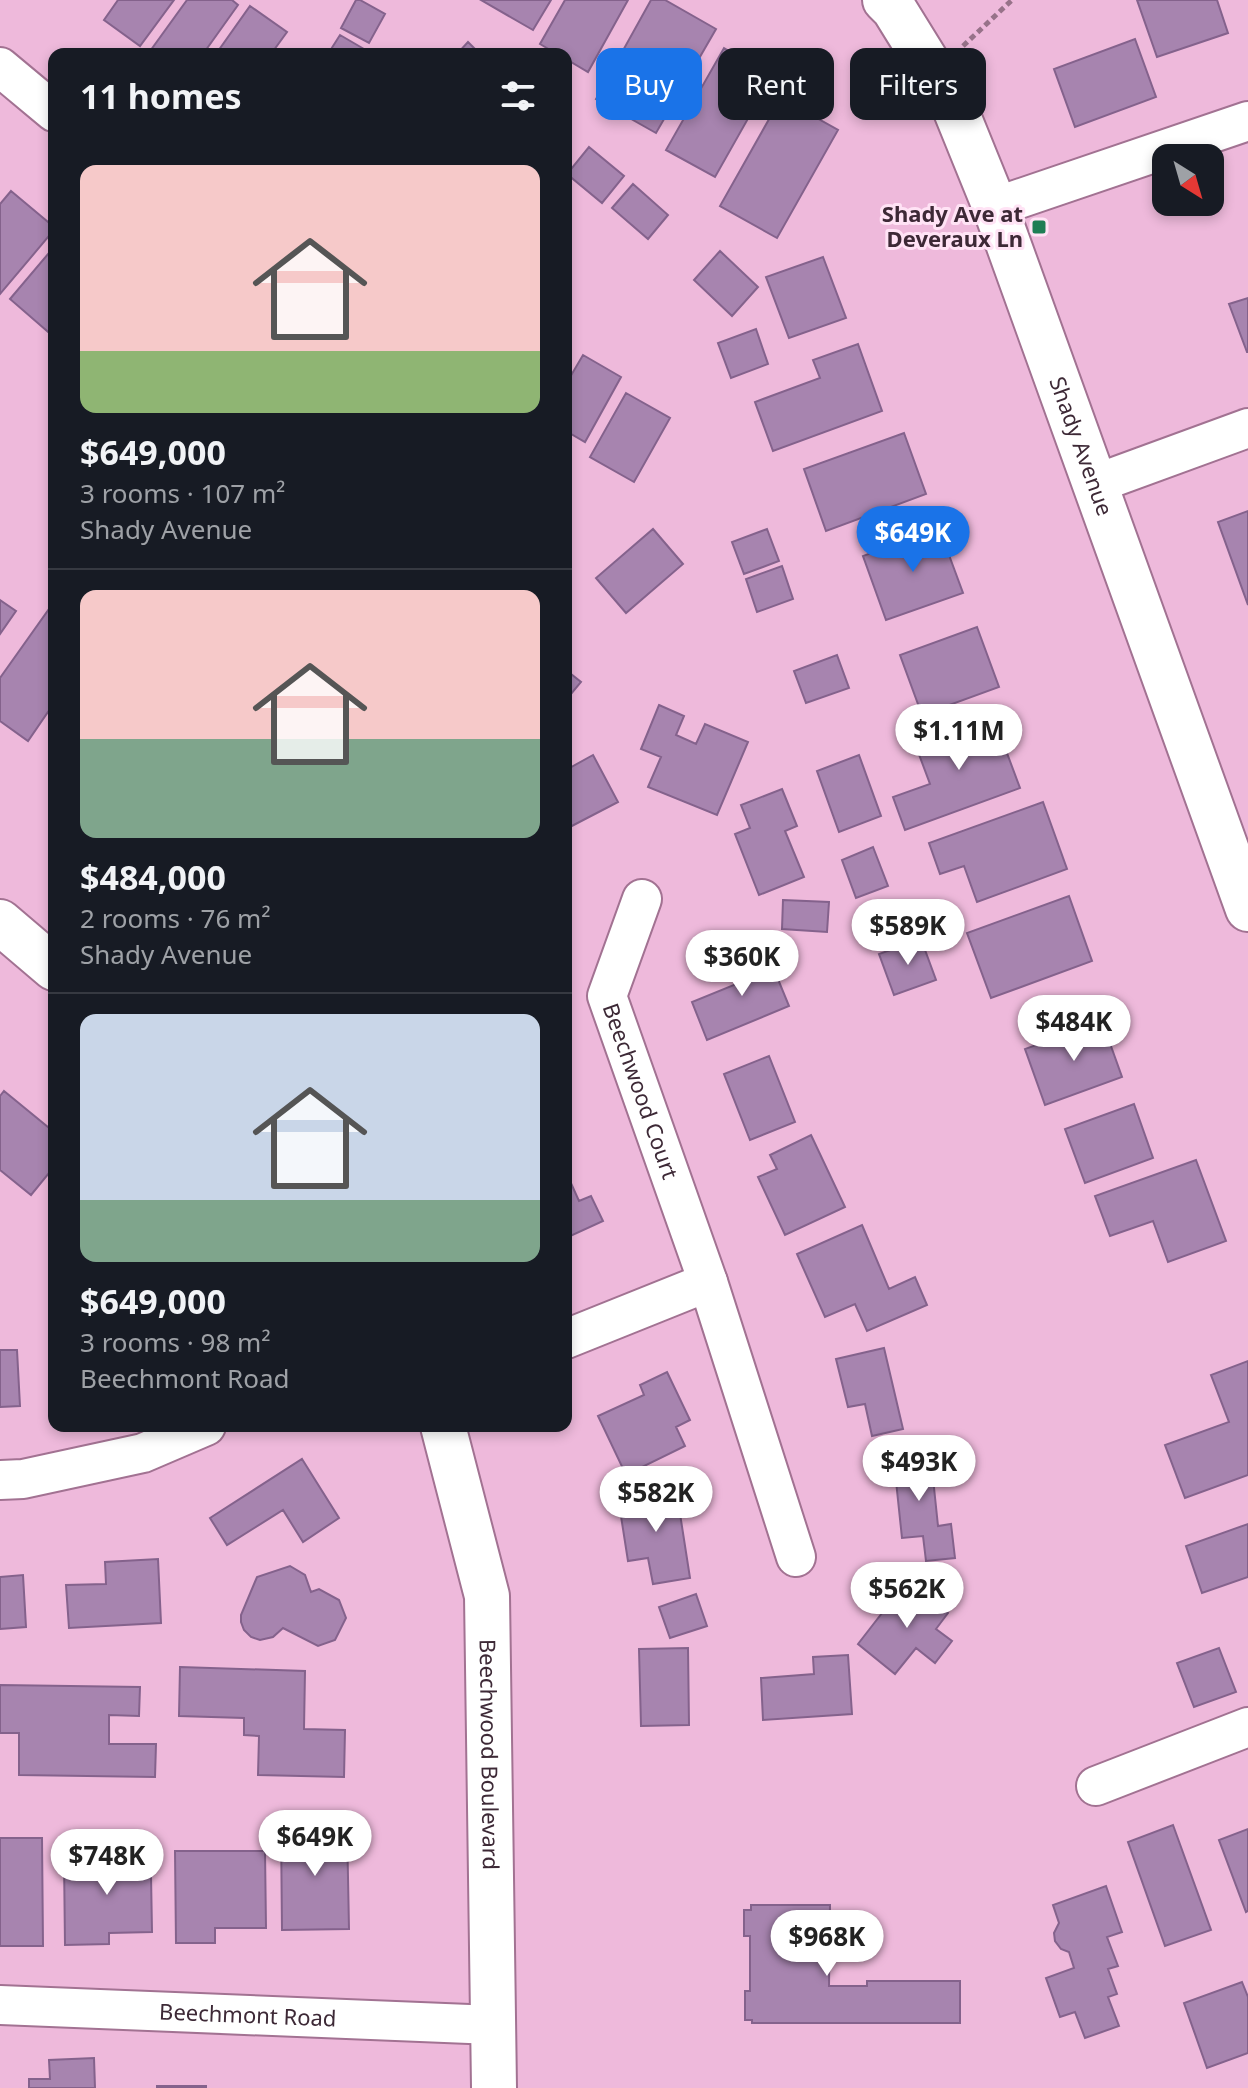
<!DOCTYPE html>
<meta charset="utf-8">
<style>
body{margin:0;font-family:"Noto Sans",sans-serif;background:#242831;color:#f1f3f6;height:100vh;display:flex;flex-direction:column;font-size:30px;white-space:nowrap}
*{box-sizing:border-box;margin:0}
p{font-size:26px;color:#9ea1a6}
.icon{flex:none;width:44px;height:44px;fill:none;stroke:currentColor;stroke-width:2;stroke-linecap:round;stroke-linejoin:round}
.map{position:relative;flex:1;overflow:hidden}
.sheet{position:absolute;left:48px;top:48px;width:524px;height:1384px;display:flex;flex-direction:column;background:#171b24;border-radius:16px;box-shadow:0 4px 12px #0003}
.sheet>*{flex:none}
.top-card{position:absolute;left:596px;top:48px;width:532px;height:72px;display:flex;gap:16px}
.needle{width:52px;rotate:143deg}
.buttons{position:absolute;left:1152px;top:144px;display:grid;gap:16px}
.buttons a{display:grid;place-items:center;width:72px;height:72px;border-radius:16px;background:#171b24;box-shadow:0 4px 12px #0003;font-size:40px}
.price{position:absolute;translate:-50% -68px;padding:0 18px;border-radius:28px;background:#fff;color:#222;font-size:26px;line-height:52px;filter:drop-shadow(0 2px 4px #0008)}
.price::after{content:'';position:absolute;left:50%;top:48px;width:24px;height:18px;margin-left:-12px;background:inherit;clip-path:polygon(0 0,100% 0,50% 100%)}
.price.on{background:#1a73e8;color:#fff}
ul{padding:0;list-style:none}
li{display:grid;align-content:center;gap:16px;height:424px;padding:0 32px}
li+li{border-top:2px solid #363941}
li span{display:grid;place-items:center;height:248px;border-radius:16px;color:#555}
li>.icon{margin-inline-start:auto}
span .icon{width:144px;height:144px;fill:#fffc;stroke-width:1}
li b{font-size:34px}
h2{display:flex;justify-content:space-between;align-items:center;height:96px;padding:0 32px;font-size:34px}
.chip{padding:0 28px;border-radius:16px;background:#171b24;box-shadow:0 4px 12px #0003;font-size:28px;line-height:72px}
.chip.on{background:#1a73e8;color:#fff}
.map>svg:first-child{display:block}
.building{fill:#a784af;stroke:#84628c;stroke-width:2}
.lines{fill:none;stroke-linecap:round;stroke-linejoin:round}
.minor-casing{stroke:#a27292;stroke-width:42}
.secondary-casing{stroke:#a27292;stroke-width:48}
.primary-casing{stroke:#a27292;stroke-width:48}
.path{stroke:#977289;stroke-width:5;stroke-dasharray:6 4;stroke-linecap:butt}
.minor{stroke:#fff;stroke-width:38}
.secondary{stroke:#fff;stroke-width:44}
.primary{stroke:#fff;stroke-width:44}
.poi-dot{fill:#1f7e55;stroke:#ffe3f5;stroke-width:3}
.labels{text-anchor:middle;stroke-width:6;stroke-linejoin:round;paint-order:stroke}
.poi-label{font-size:22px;font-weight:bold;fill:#3d2936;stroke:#ffe3f5;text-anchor:end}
.street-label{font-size:22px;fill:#3d2936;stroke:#ffe3f5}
</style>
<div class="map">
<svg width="1248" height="2088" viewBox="0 0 1248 2088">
<rect width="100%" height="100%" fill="#eeb9db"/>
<!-- building -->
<path class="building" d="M 118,0 L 174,0 L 140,46 L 104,20 Z
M 187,0 L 232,0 L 238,5 L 203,54 L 148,54 Z
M 356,0 L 360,0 L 385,14 L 369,43 L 341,28 Z
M 481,0 L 551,0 L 533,30 Z
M 565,0 L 628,0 L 588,72 L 566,59 L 566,54 L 557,54 L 540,44 Z
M 651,0 L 665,0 L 716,29 L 656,133 L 596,99 Z
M 1137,0 L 1217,0 L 1228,33 L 1157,57 Z
M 250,6 L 287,32 L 271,54 L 216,54 Z
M 340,35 L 364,49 L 361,54 L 328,54 Z
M 1135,39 L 1156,97 L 1075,127 L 1054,69 Z
M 468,42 L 480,54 L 457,54 Z
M 724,48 L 772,76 L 715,177 L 666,150 Z
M 781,98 L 838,130 L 777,238 L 720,206 Z
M 589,147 L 624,176 L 602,203 L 567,174 Z
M 633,184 L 668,215 L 648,239 L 612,208 Z
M 11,191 L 54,227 L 54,230 L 0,294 L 0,204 Z
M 54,247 L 54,337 L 10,299 Z
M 720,251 L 758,287 L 732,316 L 694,280 Z
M 823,257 L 846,318 L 789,338 L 766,277 Z
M 1248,298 L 1248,352 L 1247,352 L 1229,304 Z
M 756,329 L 768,364 L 731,378 L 718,343 Z
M 858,344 L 882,411 L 773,451 L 755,402 L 820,378 L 813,360 Z
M 583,355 L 621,377 L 585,442 L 566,431 L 566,384 Z
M 626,393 L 670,418 L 634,482 L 590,457 Z
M 904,433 L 926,494 L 826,531 L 804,469 Z
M 1248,511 L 1248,605 L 1218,522 Z
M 939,528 L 963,593 L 886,620 L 863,556 Z
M 653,529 L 683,564 L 626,613 L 596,578 Z
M 767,529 L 779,561 L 744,574 L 732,542 Z
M 782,566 L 793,599 L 757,612 L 746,579 Z
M 0,600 L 16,611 L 0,634 Z
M 49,609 L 54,613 L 54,716 L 48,712 L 28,741 L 0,721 L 0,678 Z
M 977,627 L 999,687 L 922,715 L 900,655 Z
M 837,655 L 849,688 L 806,703 L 794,671 Z
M 566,670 L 581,682 L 566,700 Z
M 659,705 L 684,716 L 676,735 L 696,744 L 705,724 L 748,742 L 717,815 L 648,787 L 661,757 L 641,749 Z
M 992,713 L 1020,788 L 905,830 L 893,797 L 930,784 L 914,741 Z
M 593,755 L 618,802 L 566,829 L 566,770 Z
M 859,755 L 881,816 L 839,832 L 817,771 Z
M 782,789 L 797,826 L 785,831 L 804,877 L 759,895 L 735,834 L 750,828 L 741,805 Z
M 1043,802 L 1067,869 L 977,902 L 964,866 L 940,874 L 929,843 Z
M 873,847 L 888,886 L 856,898 L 842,860 Z
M 1069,896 L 1092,961 L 991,998 L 967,933 Z
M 783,900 L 829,902 L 827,932 L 782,929 Z
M 921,939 L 936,980 L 894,995 L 879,954 Z
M 766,950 L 789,1006 L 707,1040 L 692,1002 L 739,983 L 732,964 Z
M 1102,1021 L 1122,1077 L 1045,1105 L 1025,1049 Z
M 769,1056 L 795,1122 L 750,1140 L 724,1074 Z
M 4,1091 L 54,1132 L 54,1167 L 31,1195 L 0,1170 L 0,1096 Z
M 1134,1104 L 1153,1158 L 1085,1183 L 1065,1129 Z
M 811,1135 L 845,1207 L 785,1235 L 758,1177 L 777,1169 L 770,1155 Z
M 1196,1160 L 1226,1241 L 1168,1262 L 1153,1221 L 1110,1236 L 1095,1196 Z
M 570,1181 L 579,1201 L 591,1196 L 603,1221 L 566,1238 L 566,1183 Z
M 862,1225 L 889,1289 L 915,1277 L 927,1305 L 867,1331 L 855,1304 L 825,1317 L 797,1254 Z
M 884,1348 L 903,1429 L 872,1436 L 865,1404 L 848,1407 L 836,1359 Z
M 0,1350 L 17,1350 L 20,1406 L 0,1407 Z
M 1248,1361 L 1248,1475 L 1185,1498 L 1165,1445 L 1229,1422 L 1211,1375 Z
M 667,1372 L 690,1420 L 676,1427 L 685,1446 L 626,1475 L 598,1416 L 644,1395 L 640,1385 Z
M 934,1453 L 937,1477 L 933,1478 L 938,1526 L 951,1524 L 955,1558 L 926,1561 L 923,1536 L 902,1538 L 896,1481 L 882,1482 L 879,1459 Z
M 302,1459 L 339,1518 L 303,1542 L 283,1510 L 227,1545 L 210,1518 Z
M 676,1488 L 690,1578 L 653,1584 L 648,1558 L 628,1561 L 618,1497 Z
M 1248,1524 L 1248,1577 L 1202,1593 L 1186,1546 Z
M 158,1559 L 161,1623 L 69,1628 L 66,1585 L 106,1584 L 105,1562 Z
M 290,1566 L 305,1575 L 311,1592 L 319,1589 L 339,1600 L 346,1618 L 335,1640 L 318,1646 L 283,1628 L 273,1637 L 260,1640 L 251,1637 L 244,1630 L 241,1622 L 241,1615 L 257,1577 Z
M 23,1575 L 26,1627 L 0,1629 L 0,1577 Z
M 907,1581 L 948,1613 L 936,1629 L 952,1641 L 935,1663 L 916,1648 L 895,1674 L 858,1644 Z
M 696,1594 L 707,1626 L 670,1638 L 659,1607 Z
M 688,1648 L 689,1725 L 641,1726 L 639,1649 Z
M 1219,1648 L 1236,1692 L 1194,1707 L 1177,1663 Z
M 848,1655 L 852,1714 L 763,1720 L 761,1678 L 814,1674 L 813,1657 Z
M 180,1667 L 305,1671 L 304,1729 L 345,1730 L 344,1777 L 258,1775 L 259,1736 L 244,1735 L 244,1718 L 179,1716 Z
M 0,1685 L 140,1687 L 139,1716 L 109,1715 L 109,1744 L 156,1744 L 155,1777 L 19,1775 L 19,1733 L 0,1733 Z
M 1173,1825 L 1211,1930 L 1165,1946 L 1128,1842 Z
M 347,1826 L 349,1929 L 282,1930 L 281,1827 Z
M 1248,1829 L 1248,1911 L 1246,1912 L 1219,1840 Z
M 0,1838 L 42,1838 L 43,1946 L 0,1946 Z
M 146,1851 L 146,1875 L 151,1875 L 152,1932 L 109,1933 L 109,1944 L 65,1945 L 64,1859 L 102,1859 L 101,1852 Z
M 175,1851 L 265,1851 L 266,1928 L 215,1928 L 215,1943 L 176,1943 Z
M 1106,1886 L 1122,1932 L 1107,1937 L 1118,1966 L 1108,1969 L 1117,1994 L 1108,1997 L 1119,2026 L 1085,2038 L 1075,2012 L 1060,2017 L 1046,1978 L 1074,1968 L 1069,1952 L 1061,1949 L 1055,1941 L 1054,1933 L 1059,1923 L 1053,1905 Z
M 751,1905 L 830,1905 L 829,1986 L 867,1986 L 867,1981 L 960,1981 L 960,2023 L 752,2023 L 752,2020 L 745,2020 L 745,1991 L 750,1991 L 750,1936 L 744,1936 L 744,1910 L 751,1910 Z
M 1242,1982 L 1248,1997 L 1248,2053 L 1207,2068 L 1184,2003 Z
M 94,2058 L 95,2088 L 29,2088 L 29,2079 L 50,2079 L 49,2060 Z
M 157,2086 L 206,2086 L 206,2088 L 157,2088 Z"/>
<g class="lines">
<defs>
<g id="minor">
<path d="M 0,67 L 54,112"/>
<path d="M 995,207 L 1248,121"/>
<path d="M 1095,484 L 1248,428"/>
<path id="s1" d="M 642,899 L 607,996 L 708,1282 L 796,1557"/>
<path d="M 566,1339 L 708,1282"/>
<path d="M 0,1480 L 23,1479 L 143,1453 L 206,1426"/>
<path d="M 1096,1786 L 1248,1727"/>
<path id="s2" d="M 0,2005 L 494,2025"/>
</g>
<g id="secondary">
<path d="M 0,922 L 54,968"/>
<path id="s3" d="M 443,1426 L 487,1596 L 494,2088"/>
</g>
<g id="primary">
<path id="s4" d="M 885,0 L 894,9 L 954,106 L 995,207 L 1248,909"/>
</g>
</defs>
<!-- minor casing -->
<use href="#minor" class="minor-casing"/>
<!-- secondary casing -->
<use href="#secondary" class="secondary-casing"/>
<!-- primary casing -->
<use href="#primary" class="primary-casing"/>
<!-- path -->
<path class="path" d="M 963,46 L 1012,0"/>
<!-- minor -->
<use href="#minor" class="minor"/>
<!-- secondary -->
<use href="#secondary" class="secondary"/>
<!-- primary -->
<use href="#primary" class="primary"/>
</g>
<!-- markers -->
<rect class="poi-dot" x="1031" y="219" width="16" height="16" rx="4"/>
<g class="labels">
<!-- poi labels -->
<g class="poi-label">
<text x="1023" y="222">Shady Ave at<tspan x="1023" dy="25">Deveraux Ln</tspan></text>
</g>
<!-- street labels -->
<g class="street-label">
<text dy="8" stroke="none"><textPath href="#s4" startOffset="490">Shady Avenue</textPath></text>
<text dy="8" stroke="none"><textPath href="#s1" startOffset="204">Beechwood Court</textPath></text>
<text dy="8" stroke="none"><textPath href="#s3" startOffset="334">Beechwood Boulevard</textPath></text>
<text dy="8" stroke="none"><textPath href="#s2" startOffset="248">Beechmont Road</textPath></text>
</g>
</g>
</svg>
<div class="buttons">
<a><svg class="needle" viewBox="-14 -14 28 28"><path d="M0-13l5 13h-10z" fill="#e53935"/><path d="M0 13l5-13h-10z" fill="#9ea1a6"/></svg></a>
</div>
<b class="price on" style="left:913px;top:574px">$649K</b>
<b class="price" style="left:959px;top:772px">$1.11M</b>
<b class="price" style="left:908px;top:967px">$589K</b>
<b class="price" style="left:742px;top:998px">$360K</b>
<b class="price" style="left:1074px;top:1063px">$484K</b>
<b class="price" style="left:919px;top:1503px">$493K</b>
<b class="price" style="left:656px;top:1534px">$582K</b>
<b class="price" style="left:907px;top:1630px">$562K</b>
<b class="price" style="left:315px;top:1878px">$649K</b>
<b class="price" style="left:107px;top:1897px">$748K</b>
<b class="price" style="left:827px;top:1978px">$968K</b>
<div class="top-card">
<a class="chip on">Buy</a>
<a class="chip">Rent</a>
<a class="chip">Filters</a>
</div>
<section class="sheet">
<h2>11 homes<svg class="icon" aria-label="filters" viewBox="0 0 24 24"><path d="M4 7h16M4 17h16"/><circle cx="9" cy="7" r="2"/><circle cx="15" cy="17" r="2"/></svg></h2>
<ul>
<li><span style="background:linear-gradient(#f6c9c9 75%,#8fb573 0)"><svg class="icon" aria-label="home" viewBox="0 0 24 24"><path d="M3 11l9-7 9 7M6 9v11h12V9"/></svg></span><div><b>$649,000</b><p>3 rooms · 107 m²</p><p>Shady Avenue</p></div></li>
<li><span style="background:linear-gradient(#f6c9c9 60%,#7fa58c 0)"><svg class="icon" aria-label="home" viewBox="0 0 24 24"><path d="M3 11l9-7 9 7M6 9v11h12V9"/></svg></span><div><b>$484,000</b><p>2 rooms · 76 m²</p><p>Shady Avenue</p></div></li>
<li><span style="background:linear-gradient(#c9d6e8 75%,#7fa58c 0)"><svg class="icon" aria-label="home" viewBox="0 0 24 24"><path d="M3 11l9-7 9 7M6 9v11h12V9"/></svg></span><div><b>$649,000</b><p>3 rooms · 98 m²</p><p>Beechmont Road</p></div></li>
</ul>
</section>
</div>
